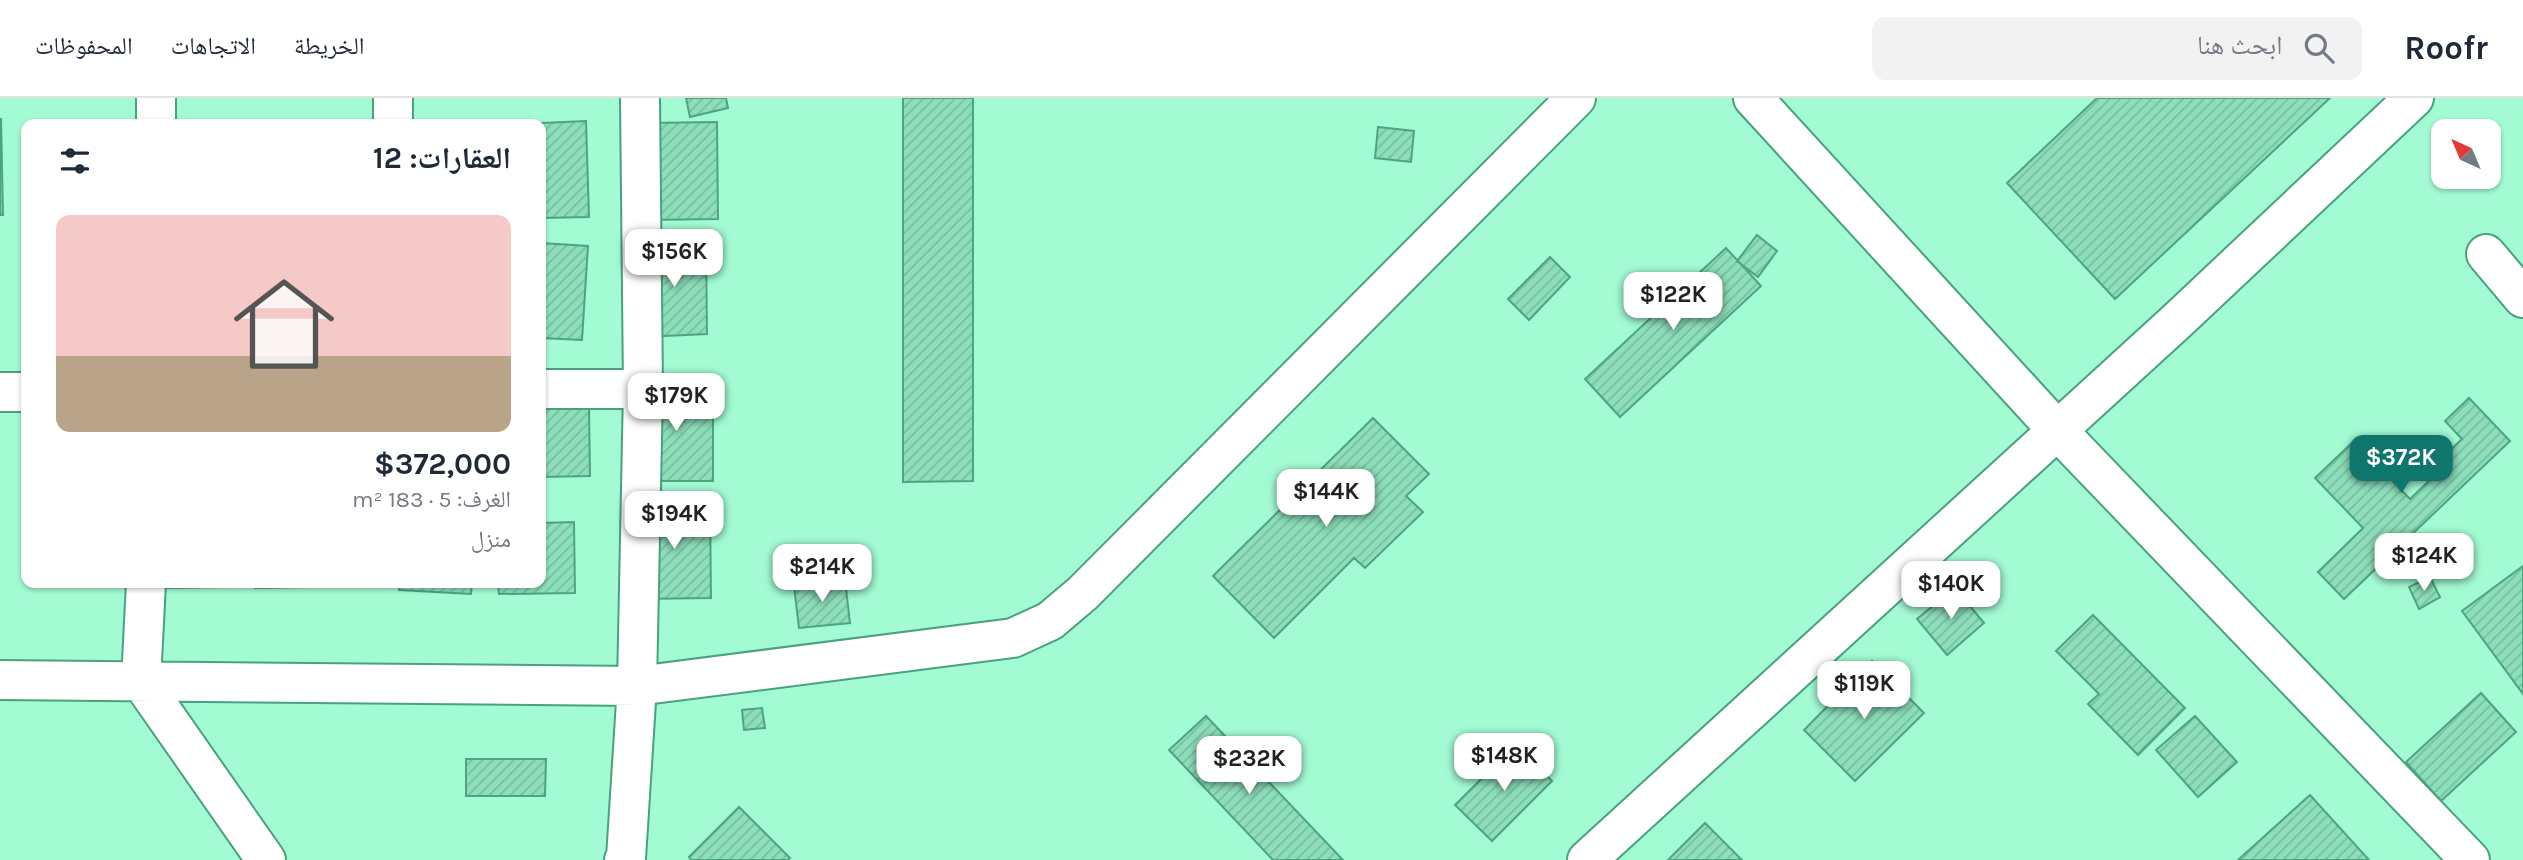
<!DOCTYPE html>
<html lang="ar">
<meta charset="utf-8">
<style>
body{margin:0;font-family:Karla,"Noto Naskh Arabic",sans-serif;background:#f2f2f3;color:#1f2937;direction:rtl;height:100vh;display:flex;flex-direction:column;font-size:26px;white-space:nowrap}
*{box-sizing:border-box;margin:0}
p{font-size:23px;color:#747a83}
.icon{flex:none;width:38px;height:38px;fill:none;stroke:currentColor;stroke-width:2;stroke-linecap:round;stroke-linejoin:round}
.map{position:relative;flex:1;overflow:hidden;direction:ltr}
.panel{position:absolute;left:21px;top:21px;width:525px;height:469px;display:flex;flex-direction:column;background:#fff;border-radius:14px;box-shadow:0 2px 5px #0004;direction:rtl}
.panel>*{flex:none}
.needle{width:46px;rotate:316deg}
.buttons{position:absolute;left:2431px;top:21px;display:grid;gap:14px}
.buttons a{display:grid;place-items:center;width:70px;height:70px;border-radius:14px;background:#fff;box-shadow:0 2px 5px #0004;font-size:35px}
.price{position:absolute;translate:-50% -60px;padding:0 16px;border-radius:14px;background:#fff;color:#222;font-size:23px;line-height:46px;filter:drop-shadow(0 2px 4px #0008)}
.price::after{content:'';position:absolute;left:50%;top:42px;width:21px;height:16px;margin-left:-10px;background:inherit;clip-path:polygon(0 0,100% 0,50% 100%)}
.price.selected{background:#0f766e;color:#fff}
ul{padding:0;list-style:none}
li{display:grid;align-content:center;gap:14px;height:371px;padding:0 35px}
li+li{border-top:2px solid #e0e1e3}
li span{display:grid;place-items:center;height:217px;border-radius:14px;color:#555}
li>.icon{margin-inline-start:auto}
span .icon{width:126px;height:126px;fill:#fffc;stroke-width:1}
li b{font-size:30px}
h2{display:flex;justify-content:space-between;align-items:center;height:84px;padding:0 35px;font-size:30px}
header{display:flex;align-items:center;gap:42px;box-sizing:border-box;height:98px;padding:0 35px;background:#fff;border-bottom:2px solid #e0e1e3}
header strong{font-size:33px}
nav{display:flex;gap:38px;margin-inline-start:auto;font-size:24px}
.search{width:490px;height:63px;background:#f2f2f3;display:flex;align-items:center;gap:18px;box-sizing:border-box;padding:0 24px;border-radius:14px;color:#747a83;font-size:26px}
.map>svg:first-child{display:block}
.building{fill:url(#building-hatch);stroke:#4da481;stroke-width:2}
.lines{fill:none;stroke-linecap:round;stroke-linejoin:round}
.minor-casing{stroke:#49a17e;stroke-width:42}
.minor{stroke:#fff;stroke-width:38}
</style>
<header>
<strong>Roofr</strong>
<div class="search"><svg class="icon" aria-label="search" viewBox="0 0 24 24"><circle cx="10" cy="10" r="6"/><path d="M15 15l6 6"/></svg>ابحث هنا</div>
<nav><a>الخريطة</a><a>الاتجاهات</a><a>المحفوظات</a></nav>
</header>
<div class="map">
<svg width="2523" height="762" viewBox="0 0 2523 762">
<defs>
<pattern id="building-hatch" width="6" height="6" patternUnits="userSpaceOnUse" patternTransform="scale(1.75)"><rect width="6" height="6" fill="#8ddebb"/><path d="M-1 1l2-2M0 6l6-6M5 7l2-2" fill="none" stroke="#78bea0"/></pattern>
</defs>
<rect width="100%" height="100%" fill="#a3fbd4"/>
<!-- building -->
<path class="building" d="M 686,0 L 726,0 L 728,10 L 690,19 Z
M 903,0 L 973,0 L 973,383 L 903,384 Z
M 2097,0 L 2330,0 L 2115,201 L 2007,85 Z
M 1,21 L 3,117 L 0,117 L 0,21 Z
M 586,23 L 589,119 L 541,120 L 541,26 L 519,26 Z
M 417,24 L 479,25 L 417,26 Z
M 717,24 L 718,121 L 645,122 L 645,25 Z
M 1378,29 L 1414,33 L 1411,64 L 1375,60 Z
M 1757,137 L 1777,153 L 1758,179 L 1737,163 Z
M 706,144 L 707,236 L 643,239 L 641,145 Z
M 541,145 L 588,148 L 582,242 L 541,240 Z
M 1726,150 L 1761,188 L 1620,319 L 1585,281 Z
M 1550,159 L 1570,179 L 1529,222 L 1508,201 Z
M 640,287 L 713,287 L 713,383 L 640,383 Z
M 2469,300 L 2510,343 L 2344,501 L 2318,474 L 2363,430 L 2315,380 L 2354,343 L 2410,401 L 2432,380 L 2412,358 L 2427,344 L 2442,360 L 2462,341 L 2445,323 Z
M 589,309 L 590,378 L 541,379 L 541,310 Z
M 1373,320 L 1429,376 L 1406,398 L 1423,414 L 1365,470 L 1354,460 L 1274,540 L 1213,478 Z
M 710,405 L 711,500 L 638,501 L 637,406 Z
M 574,424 L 575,495 L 499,496 L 498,485 L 541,485 L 541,425 Z
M 2523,468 L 2523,596 L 2462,513 Z
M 2430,479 L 2440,499 L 2419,511 L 2409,489 Z
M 845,482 L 850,525 L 799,530 L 794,488 Z
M 160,485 L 228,485 L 228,489 L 160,490 Z
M 255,485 L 364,485 L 364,488 L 255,490 Z
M 399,485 L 472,485 L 471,496 L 399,492 Z
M 1955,490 L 1984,525 L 1947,557 L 1917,521 Z
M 2093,517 L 2185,610 L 2138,657 L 2088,606 L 2099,596 L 2056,553 Z
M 1872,563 L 1924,615 L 1855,683 L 1804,632 Z
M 2481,595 L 2516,634 L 2441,703 L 2406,664 Z
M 762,610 L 765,630 L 744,632 L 742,612 Z
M 1206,618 L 1343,762 L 1273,762 L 1169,652 Z
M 2195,618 L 2237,664 L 2198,699 L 2156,652 Z
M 1515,647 L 1552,683 L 1492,743 L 1455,707 Z
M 466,661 L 546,661 L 545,698 L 466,698 Z
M 2310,697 L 2369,762 L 2238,762 Z
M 739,709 L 790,760 L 788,762 L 691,762 L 689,759 Z
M 1705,725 L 1742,762 L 1668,762 Z"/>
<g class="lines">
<defs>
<path id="minor" d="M 393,0 L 393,26
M 1753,0 L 2057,332 L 2470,762
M 156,26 L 156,0
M 2486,156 L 2523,200
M 541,291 L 643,291
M 0,294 L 26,294
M 146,485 L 141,583 L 266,762
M 0,582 L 637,588 L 1013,540 L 1050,523 L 1083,495 L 1576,0
M 624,762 L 626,760 L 637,588 L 643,291 L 640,0
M 1587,762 L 2177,223 L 2414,0"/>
</defs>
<!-- minor casing -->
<use href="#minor" class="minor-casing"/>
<!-- minor -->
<use href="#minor" class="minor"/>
</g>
</svg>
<div class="buttons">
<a><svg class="needle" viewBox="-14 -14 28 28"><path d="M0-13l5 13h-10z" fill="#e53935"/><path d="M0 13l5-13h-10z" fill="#747a83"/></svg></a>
</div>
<b class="price" style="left:674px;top:191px">$156K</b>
<b class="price" style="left:1673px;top:234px">$122K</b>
<b class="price" style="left:676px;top:335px">$179K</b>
<b class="price selected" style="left:2401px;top:397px">$372K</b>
<b class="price" style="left:1326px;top:431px">$144K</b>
<b class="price" style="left:674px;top:453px">$194K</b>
<b class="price" style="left:2424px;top:495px">$124K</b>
<b class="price" style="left:822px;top:506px">$214K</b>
<b class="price" style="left:1951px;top:523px">$140K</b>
<b class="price" style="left:1864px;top:623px">$119K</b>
<b class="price" style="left:1504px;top:695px">$148K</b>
<b class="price" style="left:1249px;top:698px">$232K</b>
<section class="panel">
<h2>العقارات: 12<svg class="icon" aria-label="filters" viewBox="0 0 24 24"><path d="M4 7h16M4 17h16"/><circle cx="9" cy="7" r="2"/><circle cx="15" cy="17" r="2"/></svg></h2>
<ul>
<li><span style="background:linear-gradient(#f6c9c9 65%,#b9a48a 0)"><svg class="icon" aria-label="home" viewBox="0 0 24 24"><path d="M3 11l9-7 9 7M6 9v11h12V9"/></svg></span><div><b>$372,000</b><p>الغرف: 5 · 183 m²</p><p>منزل</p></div></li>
</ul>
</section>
</div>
